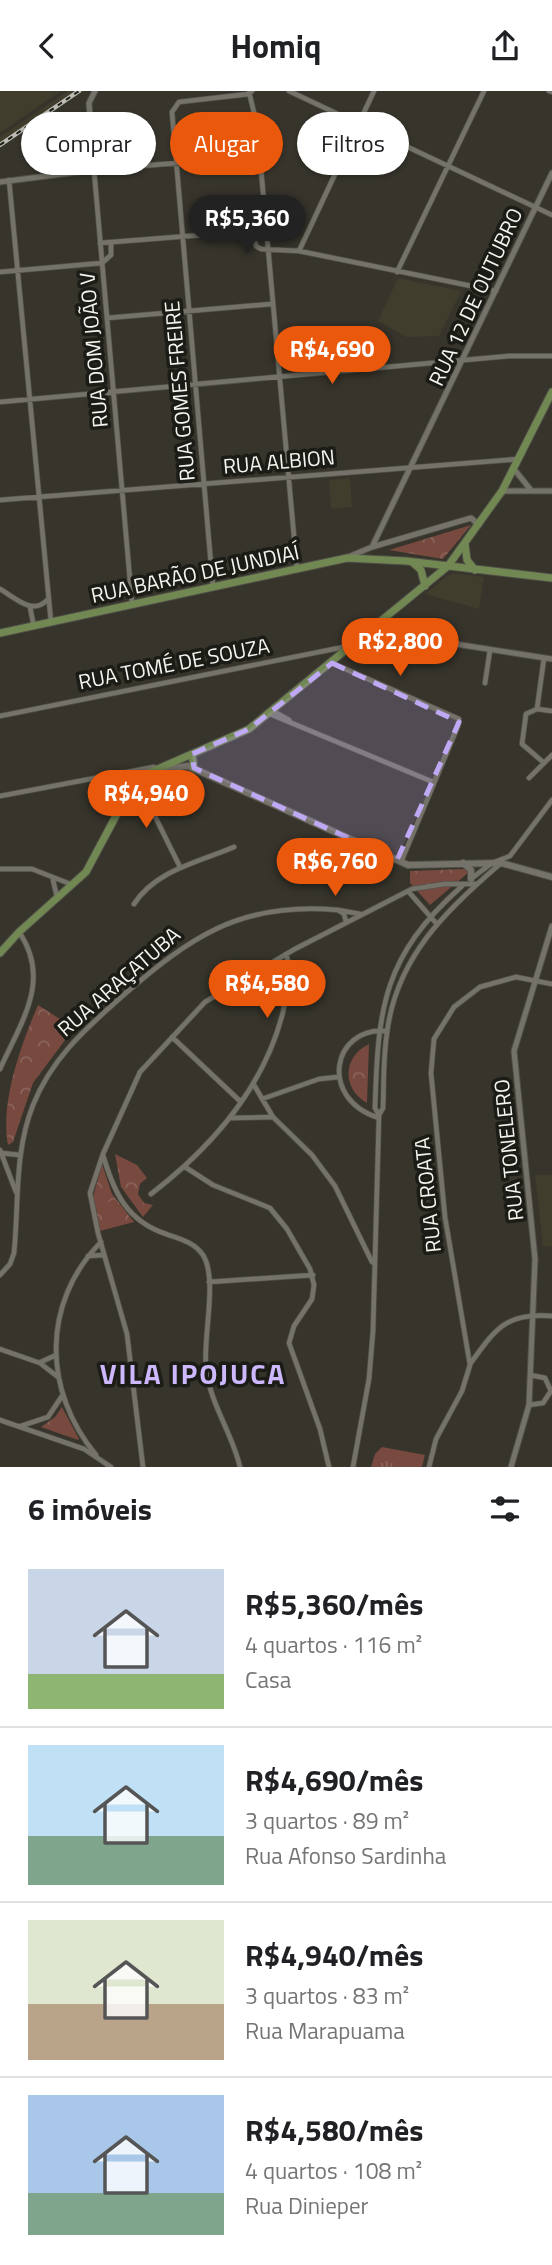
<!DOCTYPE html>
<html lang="pt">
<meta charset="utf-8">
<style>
body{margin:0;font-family:"Titillium Web",sans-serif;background:#f6f6f6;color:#202124;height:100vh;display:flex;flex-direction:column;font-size:26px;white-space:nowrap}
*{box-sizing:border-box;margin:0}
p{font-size:23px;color:#757577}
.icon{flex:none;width:38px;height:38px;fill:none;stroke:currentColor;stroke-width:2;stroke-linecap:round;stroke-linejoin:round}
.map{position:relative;height:1376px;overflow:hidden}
.sheet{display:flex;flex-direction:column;background:#fff;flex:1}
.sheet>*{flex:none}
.hud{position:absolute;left:21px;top:21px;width:511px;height:63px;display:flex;gap:14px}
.price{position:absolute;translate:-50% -60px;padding:0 16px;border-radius:24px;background:#ea580c;color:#fff;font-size:23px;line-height:46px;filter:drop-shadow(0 2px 4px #0008)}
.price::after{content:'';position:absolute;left:50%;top:42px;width:21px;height:16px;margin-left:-10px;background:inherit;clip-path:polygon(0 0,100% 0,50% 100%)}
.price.active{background:#222;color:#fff}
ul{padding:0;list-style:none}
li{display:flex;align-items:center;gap:21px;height:175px;padding:0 28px}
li+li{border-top:2px solid #e0e0e0}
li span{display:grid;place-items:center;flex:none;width:196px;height:140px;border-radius:0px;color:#555}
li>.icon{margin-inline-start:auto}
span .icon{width:84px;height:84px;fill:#fffc;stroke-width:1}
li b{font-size:30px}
h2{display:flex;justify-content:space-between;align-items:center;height:84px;padding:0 28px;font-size:30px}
.tag{padding:0 24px;border-radius:32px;background:#fff;box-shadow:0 2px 5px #0004;font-size:24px;line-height:63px}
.tag.active{background:#ea580c;color:#fff}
header{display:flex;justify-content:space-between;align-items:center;height:91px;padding:0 28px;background:#fff;font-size:32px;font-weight:700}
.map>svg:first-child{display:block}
.built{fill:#403d2d}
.grass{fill:url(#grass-tufts)}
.forest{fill:url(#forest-crowns)}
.pitch{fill:#77493f}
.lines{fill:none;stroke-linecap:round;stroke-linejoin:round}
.minor-casing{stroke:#515048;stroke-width:6}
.tertiary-casing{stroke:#515048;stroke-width:7}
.secondary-casing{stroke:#515048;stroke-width:8}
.primary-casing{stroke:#515048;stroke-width:9}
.minor{stroke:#757369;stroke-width:4.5}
.tertiary{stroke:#757369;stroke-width:5}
.secondary{stroke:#757369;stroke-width:6}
.primary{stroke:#728853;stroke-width:7}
.rail-casing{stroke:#bbbab3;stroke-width:4.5}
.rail{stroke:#1c1c17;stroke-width:2;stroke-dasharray:5;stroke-linecap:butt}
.marked{fill:#bfa8f4;fill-opacity:0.2;stroke:#bfa8f4;stroke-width:5;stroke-dasharray:14 9;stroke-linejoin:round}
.labels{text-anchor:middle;stroke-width:7;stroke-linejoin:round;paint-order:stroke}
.street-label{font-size:21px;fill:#f6f5ef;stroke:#1c1c17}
.district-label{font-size:28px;font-weight:bold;letter-spacing:2px;fill:#cdb8fe;stroke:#1c1c17}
</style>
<header><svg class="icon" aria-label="back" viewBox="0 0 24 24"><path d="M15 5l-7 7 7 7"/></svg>Homiq<svg class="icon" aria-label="share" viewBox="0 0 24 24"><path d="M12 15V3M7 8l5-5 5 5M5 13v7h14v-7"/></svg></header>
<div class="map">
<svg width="552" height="1376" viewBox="0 0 552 1376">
<defs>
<pattern id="grass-tufts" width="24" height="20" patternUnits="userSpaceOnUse" patternTransform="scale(1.75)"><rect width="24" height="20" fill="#77493f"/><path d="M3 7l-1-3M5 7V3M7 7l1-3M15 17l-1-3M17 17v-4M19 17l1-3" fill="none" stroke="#8b645b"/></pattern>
<pattern id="forest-crowns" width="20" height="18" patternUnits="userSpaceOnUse" patternTransform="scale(1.75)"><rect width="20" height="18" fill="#77493f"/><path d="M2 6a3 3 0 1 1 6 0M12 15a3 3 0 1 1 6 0" fill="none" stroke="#8b645b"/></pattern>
</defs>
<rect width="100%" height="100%" fill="#36342b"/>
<!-- built -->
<path class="built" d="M 0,0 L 61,0 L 0,42 Z
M 68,0 L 84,0 L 0,56 L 0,46 Z
M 398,187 L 461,200 L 439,245 L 406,246 L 378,230 Z
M 350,387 L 352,416 L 331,418 L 329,389 Z
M 456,482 L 484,486 L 479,518 L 425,503 L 448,484 Z
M 535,1084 L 552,1084 L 552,1155 L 543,1156 Z"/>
<!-- grass -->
<path class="grass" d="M 382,1356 L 425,1364 L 422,1376 L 371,1376 L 375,1363 Z"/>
<!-- forest -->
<path class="forest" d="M 471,434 L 443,468 L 389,459 Z
M 464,778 L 469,781 L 430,814 L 410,792 L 410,780 Z
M 38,914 L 74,937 L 33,992 L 13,1051 L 8,1054 C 0,1011 21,954 38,914 Z
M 369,953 L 367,1012 C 342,998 342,966 369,953 Z
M 115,1063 L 137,1074 L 147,1087 L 140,1093 L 138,1103 L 144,1112 L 153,1114 L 143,1126 L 121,1096 Z
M 102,1073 L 112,1103 L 134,1131 L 100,1140 L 93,1106 Z
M 62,1316 L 79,1348 L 78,1349 L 41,1336 L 55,1326 Z"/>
<!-- pitch -->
<path class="pitch" d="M 114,1108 L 126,1127 L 114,1134 L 102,1115 Z"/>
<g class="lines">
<defs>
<path id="minor" d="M 289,0 L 552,124
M 549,0 L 552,1
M 249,1 L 257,34 L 297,479
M 9,89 L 51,531
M 253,140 L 256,155 L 261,158 L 299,160 L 496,200
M 100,152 L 266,139
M 299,160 L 374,0
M 0,181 L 102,172 L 111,164 L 111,152
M 397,181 L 484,0
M 107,227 L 272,213
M 0,311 L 509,265 L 552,265
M 0,409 L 519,368
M 213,497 L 172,21 L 179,11 L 249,3 L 252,0
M 0,498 C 14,506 32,524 46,510
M 132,512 L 94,79 L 260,65
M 30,516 L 34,536
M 332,572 L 459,628 L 458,635 L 401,771
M 485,592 L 490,559
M 537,618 L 526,623 L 522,653 L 543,671
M 537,618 L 544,567
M 537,618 L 552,620
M 273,620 L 289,629
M 270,623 L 433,691
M 0,625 L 349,555
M 123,684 L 138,691 L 180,776
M 529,687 L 552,664
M 0,705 L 154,676
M 0,778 L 32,778 L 73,794
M 472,787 L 492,772 L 510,765 L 552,709
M 53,789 L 57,806
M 408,800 L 436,832
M 134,813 C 156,779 199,771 234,756
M 346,831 L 344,823 L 338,819 L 360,823
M 172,946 L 241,1011
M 0,978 C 21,931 52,889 19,841
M 254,994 L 273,1026 L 312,1064 L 335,1095 L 372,1171
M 262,1008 L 319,988 L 338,986
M 379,1024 L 375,1017 C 378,916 383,865 462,795
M 230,1027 L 273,1026
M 379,1027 C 318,1008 332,935 387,940
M 0,1059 L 16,1101
M 1,1062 L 20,1064
M 103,1064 C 114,1102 127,1130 166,1143 C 180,1148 194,1151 203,1164 C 218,1188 203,1245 206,1275 C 209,1312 232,1341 240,1376
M 185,1076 L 213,1094 L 270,1117 L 287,1138 L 310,1178 L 314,1194 L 312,1208 L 294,1235 L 289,1252 L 320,1338 L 329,1376
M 151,1103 C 212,1056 264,997 283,921 C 287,902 292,881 286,863
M 88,1165 L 104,1164
M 0,1184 L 10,1173 L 14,1162 C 19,1113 14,1062 33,1014 C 51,969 83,940 119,908 C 190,846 240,810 338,819
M 209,1191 L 313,1184
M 0,1258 L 40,1272 L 58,1286
M 41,1271 L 56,1264
M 470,1273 C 495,1239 505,1221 552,1225
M 529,1314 L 543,1312 L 551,1300 L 545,1287 L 530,1284
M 0,1329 L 84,1358 L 111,1376
M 21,1335 L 48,1326 L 62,1305
M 96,1364 C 43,1300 41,1212 101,1151
M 143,1376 L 127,1243 L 98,1142 L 90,1102 L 103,1063 L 140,981 L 205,911 L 295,858 L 412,798 L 445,793 L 476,793
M 353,1376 L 369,1288 L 373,1240 L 379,1024 L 383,1017 C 384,992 383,967 387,942 C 396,867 446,819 500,773
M 429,1376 L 436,1348 L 462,1300 L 470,1274 L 445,1126 L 431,982 L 434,948 L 454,916 L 480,896 L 516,886 L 552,893"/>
<path id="tertiary" d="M 0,91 L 94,79 L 89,12 L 95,0
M 514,378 L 530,398
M 502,400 L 552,400
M 372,456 L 552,82
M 348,466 L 372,456 L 471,427 L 479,434
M 372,540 L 552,568
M 511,1376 L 529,1314 L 535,1168 L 514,960 L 552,835"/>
<path id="secondary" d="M 165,678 L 188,675 L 408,774 L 501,772 L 552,786
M 463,772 L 471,779 L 471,788"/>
<path id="primary" d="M 465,453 L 467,469 L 475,479
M 412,471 L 421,479 L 425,495
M 0,542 L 347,467 L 406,470 L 552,487
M 192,663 L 194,677
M 122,683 L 131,699
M 0,862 L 19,841 L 86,781 L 125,708 L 144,684 L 249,638 L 448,475 L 502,400 L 552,301"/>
</defs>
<!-- minor casing -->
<use href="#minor" class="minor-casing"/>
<!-- tertiary casing -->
<use href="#tertiary" class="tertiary-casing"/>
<!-- secondary casing -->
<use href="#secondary" class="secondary-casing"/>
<!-- primary casing -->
<use href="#primary" class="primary-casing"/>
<!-- minor -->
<use href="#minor" class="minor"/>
<!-- tertiary -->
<use href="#tertiary" class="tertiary"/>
<!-- secondary -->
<use href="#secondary" class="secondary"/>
<!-- primary -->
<use href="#primary" class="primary"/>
<defs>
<path id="rail" d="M 0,54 L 79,0"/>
</defs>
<!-- rail casing -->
<use href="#rail" class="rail-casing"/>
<!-- rail -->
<use href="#rail" class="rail"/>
</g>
<!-- marked area -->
<path class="marked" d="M 332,572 L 459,631 L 397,769 L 194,677 L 192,663 L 249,638 Z"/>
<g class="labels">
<!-- street labels -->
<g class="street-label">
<text transform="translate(476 206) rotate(-65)" y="7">RUA 12 DE OUTUBRO</text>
<text transform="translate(94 259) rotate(-95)" y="7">RUA DOM JOÃO V</text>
<text transform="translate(180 300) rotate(-95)" y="7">RUA GOMES FREIRE</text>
<text transform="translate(279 371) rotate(-5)" y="7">RUA ALBION</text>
<text transform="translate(195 483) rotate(-12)" y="7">RUA BARÃO DE JUNDIAÍ</text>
<text transform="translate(174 573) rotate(-11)" y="7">RUA TOMÉ DE SOUZA</text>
<text transform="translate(119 891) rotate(-41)" y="7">RUA ARAÇATUBA</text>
<text transform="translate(509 1059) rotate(-96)" y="7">RUA TONELERO</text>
<text transform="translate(428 1104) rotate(-96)" y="7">RUA CROATA</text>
</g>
<!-- district labels -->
<g class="district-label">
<text x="193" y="1293">VILA IPOJUCA</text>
</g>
</g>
</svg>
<b class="price active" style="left:247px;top:164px">R$5,360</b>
<b class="price" style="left:332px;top:295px">R$4,690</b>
<b class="price" style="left:400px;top:587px">R$2,800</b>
<b class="price" style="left:146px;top:739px">R$4,940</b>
<b class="price" style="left:335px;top:807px">R$6,760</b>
<b class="price" style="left:267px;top:929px">R$4,580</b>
<div class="hud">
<a class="tag">Comprar</a>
<a class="tag active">Alugar</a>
<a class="tag">Filtros</a>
</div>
</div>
<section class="sheet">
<h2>6 imóveis<svg class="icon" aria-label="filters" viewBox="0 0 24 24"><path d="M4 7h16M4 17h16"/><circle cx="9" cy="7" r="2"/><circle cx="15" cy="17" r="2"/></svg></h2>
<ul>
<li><span style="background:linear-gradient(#c9d6e8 75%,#8fb573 0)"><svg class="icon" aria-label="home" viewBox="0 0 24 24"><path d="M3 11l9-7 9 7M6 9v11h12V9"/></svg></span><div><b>R$5,360/mês</b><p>4 quartos · 116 m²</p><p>Casa</p></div></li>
<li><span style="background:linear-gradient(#bfe0f5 65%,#7fa58c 0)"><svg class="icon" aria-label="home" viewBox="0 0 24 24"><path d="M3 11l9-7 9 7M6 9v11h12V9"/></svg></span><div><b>R$4,690/mês</b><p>3 quartos · 89 m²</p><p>Rua Afonso Sardinha</p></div></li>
<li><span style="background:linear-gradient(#dfe7d0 60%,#b9a48a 0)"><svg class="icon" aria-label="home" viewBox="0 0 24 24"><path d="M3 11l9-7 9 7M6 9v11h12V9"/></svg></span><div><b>R$4,940/mês</b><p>3 quartos · 83 m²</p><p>Rua Marapuama</p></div></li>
<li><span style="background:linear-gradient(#a9c7e8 70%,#7fa58c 0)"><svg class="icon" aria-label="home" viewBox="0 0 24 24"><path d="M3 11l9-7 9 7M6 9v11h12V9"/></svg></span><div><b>R$4,580/mês</b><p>4 quartos · 108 m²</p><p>Rua Dinieper</p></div></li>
</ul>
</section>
